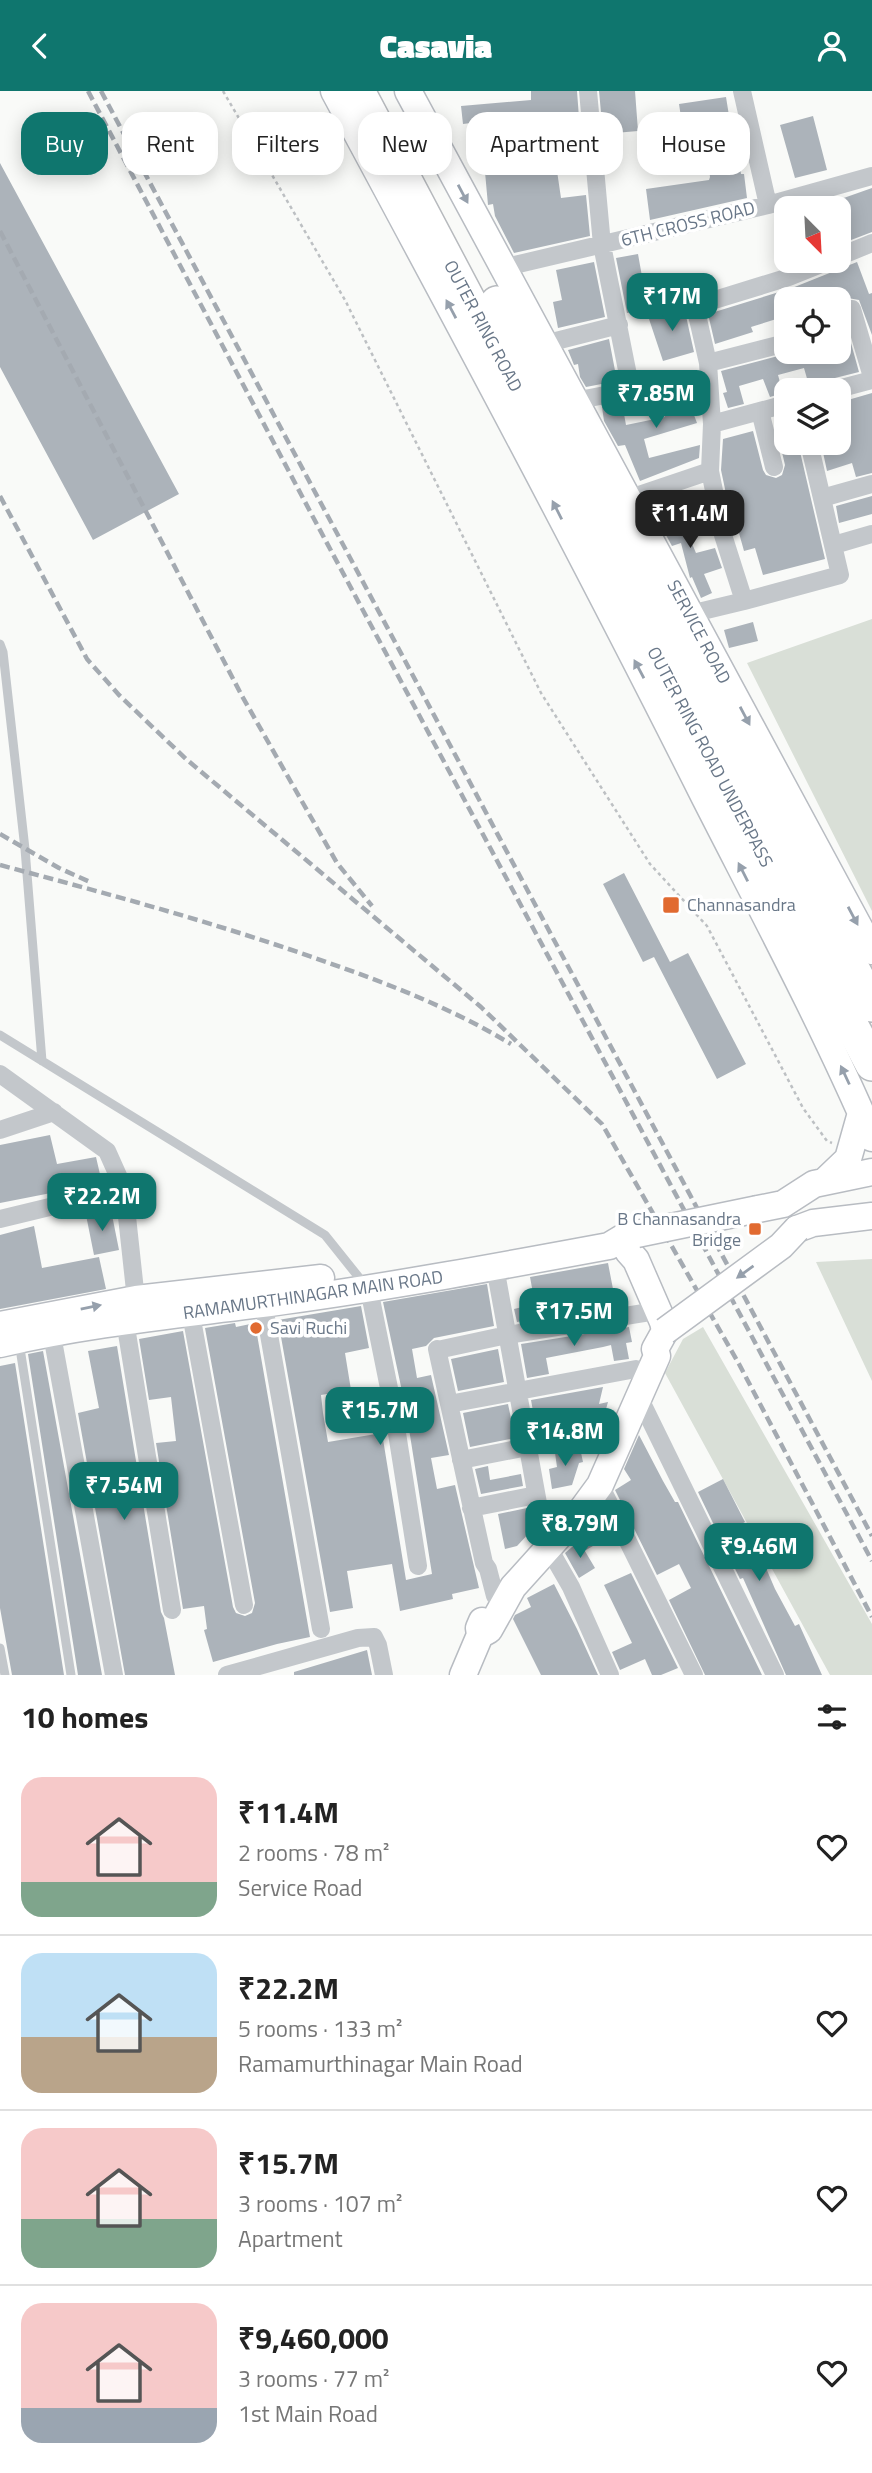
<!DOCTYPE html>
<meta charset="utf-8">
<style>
body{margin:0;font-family:"Titillium Web",sans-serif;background:#f2f2f2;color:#222;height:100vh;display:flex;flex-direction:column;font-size:26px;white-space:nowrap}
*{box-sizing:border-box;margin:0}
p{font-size:23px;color:#767676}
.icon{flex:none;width:38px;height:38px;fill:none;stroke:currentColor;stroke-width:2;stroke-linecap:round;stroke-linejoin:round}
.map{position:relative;height:1584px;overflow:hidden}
.side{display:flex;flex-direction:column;background:#fff;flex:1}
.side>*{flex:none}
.guide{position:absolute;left:21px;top:21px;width:831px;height:63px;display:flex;gap:14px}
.needle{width:46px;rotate:156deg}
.fabs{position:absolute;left:774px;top:105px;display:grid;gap:14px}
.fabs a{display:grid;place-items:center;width:77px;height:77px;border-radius:14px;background:#fff;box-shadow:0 4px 18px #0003;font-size:35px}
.price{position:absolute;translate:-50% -60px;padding:0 16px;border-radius:14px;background:#0f766e;color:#fff;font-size:23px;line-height:46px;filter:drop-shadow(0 2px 4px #0008)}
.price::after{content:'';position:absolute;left:50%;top:42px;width:21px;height:16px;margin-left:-10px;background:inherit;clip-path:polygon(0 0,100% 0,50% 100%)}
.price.selected{background:#222;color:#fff}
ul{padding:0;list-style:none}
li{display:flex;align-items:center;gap:21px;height:175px;padding:0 21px}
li+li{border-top:2px solid #e0e0e0}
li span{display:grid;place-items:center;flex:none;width:196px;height:140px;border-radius:21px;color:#555}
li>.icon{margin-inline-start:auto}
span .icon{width:84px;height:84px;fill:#fffc;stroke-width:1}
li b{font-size:30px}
h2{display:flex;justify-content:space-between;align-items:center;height:84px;padding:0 21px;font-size:30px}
.tag{padding:0 24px;border-radius:21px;background:#fff;box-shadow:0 4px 18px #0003;font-size:24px;line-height:63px}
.tag.selected{background:#0f766e;color:#fff}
header{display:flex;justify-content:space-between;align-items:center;height:91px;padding:0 21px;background:#0f766e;color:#fff;font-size:32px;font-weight:800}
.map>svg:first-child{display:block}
.green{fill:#d9dfd7}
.building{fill:#acb3ba}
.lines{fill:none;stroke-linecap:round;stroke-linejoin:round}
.secondary-casing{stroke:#b8bcc2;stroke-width:29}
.highway-casing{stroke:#b7babe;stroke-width:36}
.path{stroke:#bdc0c3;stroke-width:2.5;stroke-dasharray:3.5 3.5;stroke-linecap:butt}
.lane{stroke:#c3c7cb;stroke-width:9}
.street{stroke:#c3c7cb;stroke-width:18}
.secondary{stroke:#fff;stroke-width:26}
.highway{stroke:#fff;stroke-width:33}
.rail{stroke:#a4aab1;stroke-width:4.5;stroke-dasharray:10 5;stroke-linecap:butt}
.secondary-bridge-casing{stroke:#b8bcc2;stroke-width:29;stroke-linecap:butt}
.secondary-bridge{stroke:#fff;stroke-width:26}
.oneway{fill:#96a0ac}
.poi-dot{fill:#e16a30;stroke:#fff;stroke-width:2.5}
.labels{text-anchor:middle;stroke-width:7;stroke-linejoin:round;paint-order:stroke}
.street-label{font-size:18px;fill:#697788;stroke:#fff}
.poi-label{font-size:18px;fill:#697788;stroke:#fff;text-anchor:start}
</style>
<header><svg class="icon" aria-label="back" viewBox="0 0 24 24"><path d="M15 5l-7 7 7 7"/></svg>Casavia<svg class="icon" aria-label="person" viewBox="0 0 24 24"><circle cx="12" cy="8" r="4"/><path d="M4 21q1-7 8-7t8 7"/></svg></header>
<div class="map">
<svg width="872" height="1584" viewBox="0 0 872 1584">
<rect width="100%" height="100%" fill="#f9faf8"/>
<!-- green -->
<path class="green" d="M 872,528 L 872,820 L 747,572 Z
M 872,1168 L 872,1290 L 816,1171 Z
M 703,1236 L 872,1533 L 872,1584 L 830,1584 L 665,1282 L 683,1248 Z"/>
<!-- building -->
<path class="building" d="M 531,0 L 577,0 L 579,27 L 569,28 L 573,58 L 582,57 L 584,77 L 560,80 L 552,37 L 530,39 L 530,51 L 527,51 L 530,84 L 557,80 L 561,107 L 586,104 L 590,145 L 514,162 L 495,125 L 493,113 L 488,114 L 485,81 L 478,82 L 471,32 L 463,33 L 461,15 L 531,9 Z
M 599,0 L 635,0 L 638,40 L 603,43 Z
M 726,6 L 735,62 L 738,62 L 741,83 L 744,83 L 747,107 L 650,129 L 646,98 L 709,89 L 710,86 L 707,63 L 687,66 L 679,13 Z
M 813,25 L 827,79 L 795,87 L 780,34 Z
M 0,72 L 179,403 L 93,449 L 0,276 Z
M 872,97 L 872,141 L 838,154 L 838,109 Z
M 638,163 L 648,219 L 627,222 L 616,167 Z
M 594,171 L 605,226 L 558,237 L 553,211 L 562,209 L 556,179 Z
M 857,171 L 869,203 L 872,202 L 872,244 L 859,209 L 848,207 L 841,216 L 859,281 L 831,288 L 824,294 L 810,298 L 804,277 L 778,284 L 783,302 L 770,306 L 763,288 L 739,295 L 744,313 L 728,317 L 723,302 L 727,301 L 721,280 L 793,261 L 838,261 L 838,208 L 786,208 L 786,225 L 751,236 L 753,241 L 715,253 L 708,223 L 792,197 Z
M 679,215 L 683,226 L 686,225 L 694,261 L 663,270 L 648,225 Z
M 609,248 L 617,290 L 586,296 L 580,286 L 578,273 L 574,274 L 568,259 Z
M 689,286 L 699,322 L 694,324 L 697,332 L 644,348 L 649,367 L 700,354 L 699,367 L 640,390 L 625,354 L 618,355 L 604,330 L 602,316 L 622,312 L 626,334 L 665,326 L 661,315 L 667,314 L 660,295 Z
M 872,302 L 872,382 L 856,386 L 852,372 L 827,380 L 821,352 L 838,352 L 838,334 L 847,331 L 841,311 Z
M 786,333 L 786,352 L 798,352 L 825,468 L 763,484 L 755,457 L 744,460 L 732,417 L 729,417 L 721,379 L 723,348 L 753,340 L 763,379 L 766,384 L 776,387 L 782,384 L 785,374 L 776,336 Z
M 702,399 L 706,416 L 685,422 L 680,405 Z
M 872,405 L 872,423 L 839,432 L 836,415 Z
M 676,415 L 696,462 L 715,457 L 722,477 L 704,483 L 712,502 L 701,507 L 692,486 L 690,487 L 681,452 L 672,455 L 655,424 Z
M 753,531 L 758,550 L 729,557 L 724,539 Z
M 624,782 L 670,871 L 688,862 L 746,973 L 717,988 L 654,866 L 643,871 L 603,793 Z
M 50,1044 L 57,1073 L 96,1066 L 102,1092 L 0,1112 L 0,1054 Z
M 111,1119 L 119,1159 L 94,1164 L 86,1124 Z
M 34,1135 L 42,1177 L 99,1166 L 106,1198 L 0,1218 L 0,1144 Z
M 608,1172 L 613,1198 L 606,1200 L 609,1216 L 517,1231 L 514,1218 L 535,1213 L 530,1186 Z
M 487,1193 L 494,1235 L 434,1247 L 426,1255 L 412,1258 L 417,1287 L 431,1284 L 449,1364 L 431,1367 L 437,1398 L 455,1394 L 479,1497 L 452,1503 L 453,1508 L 400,1520 L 392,1473 L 347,1480 L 353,1517 L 330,1521 L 278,1229 L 361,1215 L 369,1257 L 345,1262 L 351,1299 L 321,1304 L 323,1322 L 328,1351 L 382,1342 L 406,1489 L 432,1483 L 406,1319 L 383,1211 Z
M 235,1232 L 236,1236 L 255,1232 L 310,1546 L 277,1553 L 213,1571 L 204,1539 L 207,1538 L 204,1515 L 183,1518 L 156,1352 L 176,1350 L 171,1306 L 149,1309 L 139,1248 L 183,1240 L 233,1516 L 236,1522 L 245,1525 L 252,1522 L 255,1512 L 205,1237 Z
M 629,1236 L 632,1251 L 626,1252 L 629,1268 L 614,1270 L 611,1254 L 603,1256 L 546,1267 L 549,1283 L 527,1287 L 521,1253 Z
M 117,1255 L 161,1521 L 164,1527 L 175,1584 L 125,1584 L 78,1322 L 99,1317 L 88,1260 Z
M 498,1258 L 504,1291 L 458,1300 L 451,1268 Z
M 43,1260 L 102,1584 L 78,1584 L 28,1263 Z
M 15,1272 L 64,1584 L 12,1584 L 0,1517 L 0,1275 Z
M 603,1296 L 599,1313 L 608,1311 L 603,1329 L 537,1342 L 531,1309 Z
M 508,1313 L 515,1347 L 470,1356 L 463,1322 Z
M 639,1344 L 663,1390 L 675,1411 L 678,1411 L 762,1584 L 705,1584 L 669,1509 L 691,1497 L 679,1473 L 657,1484 L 615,1399 L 631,1389 L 624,1378 Z
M 580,1357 L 583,1371 L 579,1372 L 572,1394 L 552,1398 L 549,1378 L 557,1376 L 555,1362 Z
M 488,1375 L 490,1389 L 521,1383 L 523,1395 L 481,1403 L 475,1378 Z
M 723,1388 L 745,1431 L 738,1435 L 752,1461 L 759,1457 L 769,1476 L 766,1477 L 775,1498 L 795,1535 L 799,1533 L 822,1584 L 786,1584 L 743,1487 L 740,1488 L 698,1401 Z
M 527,1417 L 533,1438 L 517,1455 L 505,1458 L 498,1423 Z
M 600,1420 L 612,1444 L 586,1459 L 579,1447 Z
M 579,1450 L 595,1477 L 579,1487 L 565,1462 Z
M 631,1482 L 678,1577 L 661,1584 L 652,1584 L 645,1568 L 620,1579 L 612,1561 L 632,1552 L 604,1494 Z
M 554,1493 L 577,1538 L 598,1584 L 541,1584 L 513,1528 L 515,1524 L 531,1516 L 527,1507 Z
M 367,1559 L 372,1584 L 294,1584 L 294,1581 Z"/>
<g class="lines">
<defs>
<path id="secondary" d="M 334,0 C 460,234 586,469 705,707 C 762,819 822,931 872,1047
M 408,0 L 872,860
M 826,1089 L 848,1068 L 861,1022
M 758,1118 L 783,1113 L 814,1093 L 872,1081
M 797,1138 L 813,1132 L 872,1125
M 0,1234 L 136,1208 L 321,1187
M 0,1253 C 93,1231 189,1223 284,1210 C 393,1195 501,1175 609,1155 L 624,1146 L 637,1143
M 480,1544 L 489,1539 L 513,1496 L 578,1424 L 600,1394 L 657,1265 L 655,1258 L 665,1240 L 663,1231 L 636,1169 L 628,1160 L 624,1146
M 463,1584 L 480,1544 L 479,1537 L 482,1530"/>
<path id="highway" d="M 358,0 L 872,973
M 497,212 L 872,914"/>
</defs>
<!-- secondary casing -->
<use href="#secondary" class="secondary-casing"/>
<!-- highway casing -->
<use href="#highway" class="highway-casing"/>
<!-- path -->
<path class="path" d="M 223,0 L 345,209 L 541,602 L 650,773 L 707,835 L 803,1017 L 827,1050 L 832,1052"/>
<!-- lane -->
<path class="lane" d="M 0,553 L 3,561 L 25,758 L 42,970
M 0,944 L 325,1144 L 365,1194
M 19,1251 L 71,1584
M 0,1557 L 5,1584"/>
<!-- street -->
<path class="street" d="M 742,0 L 768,114
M 838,166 L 872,152
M 502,177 L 768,114 L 872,85
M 852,218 L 872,286
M 544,253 L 619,234
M 708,272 L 786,252
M 834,299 L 872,289
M 574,310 L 631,299 L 602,154 L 588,0
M 760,320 L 774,376
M 712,333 L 708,272 L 695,215 L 789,186 L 829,170
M 822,407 L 872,393
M 627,408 L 710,380 L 712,333 L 786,313
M 834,454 L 872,443
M 744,510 L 840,484 L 809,352
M 690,523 L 744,510 L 723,444 L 710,380
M 0,983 L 107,1060 L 124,1098 L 137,1218
M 0,1039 L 54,1021
M 0,1128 L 124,1098
M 495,1176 L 540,1423
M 369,1198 L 393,1317 L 418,1475
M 262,1204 L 321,1538
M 191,1223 L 244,1514
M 125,1230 L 172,1519
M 50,1233 L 114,1584
M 437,1258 L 484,1472 L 488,1478 L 495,1505
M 442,1258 L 507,1244 L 650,1221
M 638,1304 L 775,1584
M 449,1313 L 636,1278
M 461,1369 L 608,1340
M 600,1394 L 694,1584
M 471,1417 L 536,1404
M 548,1456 L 571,1496 L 610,1584
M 227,1584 L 358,1547 L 374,1546 L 378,1554 L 384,1584"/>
<!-- secondary -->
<use href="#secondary" class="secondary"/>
<!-- highway -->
<use href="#highway" class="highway"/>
<!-- rail -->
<path class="rail" d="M 88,0 L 313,426 L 872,1470
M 101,0 L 872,1445
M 0,140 L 242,605 L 337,772 L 372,815
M 0,405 L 87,568 L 119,604 L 186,668 L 481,916 L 602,1033 L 739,1273 L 872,1526
M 0,743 L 59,777 L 90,791
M 0,774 C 105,802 209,830 312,866 C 381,890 448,915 511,953"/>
<defs>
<path id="secondary-bridge" d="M 637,1143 L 758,1118
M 665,1240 L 781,1155 L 797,1138"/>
</defs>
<!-- secondary-bridge casing -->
<use href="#secondary-bridge" class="secondary-bridge-casing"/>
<!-- secondary-bridge -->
<use href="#secondary-bridge" class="secondary-bridge"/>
</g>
<!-- one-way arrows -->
<defs><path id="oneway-solid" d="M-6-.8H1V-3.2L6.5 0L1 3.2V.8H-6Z" transform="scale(1.75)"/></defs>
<g class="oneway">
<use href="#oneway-solid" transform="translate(463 103) rotate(62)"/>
<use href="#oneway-solid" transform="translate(451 218) rotate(-118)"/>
<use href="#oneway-solid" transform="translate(557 419) rotate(-117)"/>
<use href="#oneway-solid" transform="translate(639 578) rotate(-118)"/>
<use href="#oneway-solid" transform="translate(745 625) rotate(62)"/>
<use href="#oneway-solid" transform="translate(743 781) rotate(-117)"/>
<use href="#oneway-solid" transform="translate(853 825) rotate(62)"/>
<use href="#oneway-solid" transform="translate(845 984) rotate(-115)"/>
<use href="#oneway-solid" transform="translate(745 1181) rotate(144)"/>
<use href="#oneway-solid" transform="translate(91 1216) rotate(-11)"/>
</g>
<!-- markers -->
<g class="poi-dot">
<rect x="662" y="805" width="18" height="18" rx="3.5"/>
<rect x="748" y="1131" width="14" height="14" rx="3.5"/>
<circle cx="256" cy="1237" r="7"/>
</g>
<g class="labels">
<!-- street labels -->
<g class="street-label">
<text transform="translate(688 133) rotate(-14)" y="6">6TH CROSS ROAD</text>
<text transform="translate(483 235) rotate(62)" y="6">OUTER RING ROAD</text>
<text transform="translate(699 541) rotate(62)" y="6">SERVICE ROAD</text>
<text transform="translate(710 666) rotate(62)" y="6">OUTER RING ROAD UNDERPASS</text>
<text transform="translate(313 1204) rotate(-8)" y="6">RAMAMURTHINAGAR MAIN ROAD</text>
</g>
<!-- poi labels -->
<g class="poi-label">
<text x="687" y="820">Channasandra</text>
<text x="741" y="1134" text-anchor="end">B Channasandra<tspan x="741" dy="21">Bridge</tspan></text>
<text x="270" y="1243">Savi Ruchi</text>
</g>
</g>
</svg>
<div class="fabs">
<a><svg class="needle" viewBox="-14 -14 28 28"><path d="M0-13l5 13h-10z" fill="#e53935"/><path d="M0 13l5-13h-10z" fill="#767676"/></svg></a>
<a><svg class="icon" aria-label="locate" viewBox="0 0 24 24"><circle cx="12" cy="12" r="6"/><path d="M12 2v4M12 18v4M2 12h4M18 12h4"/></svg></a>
<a><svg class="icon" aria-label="layers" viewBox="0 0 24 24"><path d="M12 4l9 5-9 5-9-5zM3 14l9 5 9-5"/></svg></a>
</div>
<b class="price" style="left:672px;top:242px">₹17M</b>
<b class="price" style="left:656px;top:339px">₹7.85M</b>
<b class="price selected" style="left:690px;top:459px">₹11.4M</b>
<b class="price" style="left:102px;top:1142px">₹22.2M</b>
<b class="price" style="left:574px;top:1257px">₹17.5M</b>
<b class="price" style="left:380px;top:1356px">₹15.7M</b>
<b class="price" style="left:565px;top:1377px">₹14.8M</b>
<b class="price" style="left:124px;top:1431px">₹7.54M</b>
<b class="price" style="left:580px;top:1469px">₹8.79M</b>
<b class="price" style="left:759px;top:1492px">₹9.46M</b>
<div class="guide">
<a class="tag selected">Buy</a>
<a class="tag">Rent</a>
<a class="tag">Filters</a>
<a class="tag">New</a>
<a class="tag">Apartment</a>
<a class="tag">House</a>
</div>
</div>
<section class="side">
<h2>10 homes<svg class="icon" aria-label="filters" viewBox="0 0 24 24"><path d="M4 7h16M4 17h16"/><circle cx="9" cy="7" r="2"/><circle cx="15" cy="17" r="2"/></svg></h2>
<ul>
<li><span style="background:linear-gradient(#f6c9c9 75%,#7fa58c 0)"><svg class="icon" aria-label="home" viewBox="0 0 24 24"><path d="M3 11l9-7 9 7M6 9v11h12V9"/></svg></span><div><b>₹11.4M</b><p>2 rooms · 78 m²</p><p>Service Road</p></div><svg class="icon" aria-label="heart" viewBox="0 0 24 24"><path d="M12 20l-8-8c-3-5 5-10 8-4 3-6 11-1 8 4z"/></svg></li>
<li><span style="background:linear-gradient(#bfe0f5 60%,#b9a48a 0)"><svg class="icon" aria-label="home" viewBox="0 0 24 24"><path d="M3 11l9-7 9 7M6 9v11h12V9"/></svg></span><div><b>₹22.2M</b><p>5 rooms · 133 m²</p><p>Ramamurthinagar Main Road</p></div><svg class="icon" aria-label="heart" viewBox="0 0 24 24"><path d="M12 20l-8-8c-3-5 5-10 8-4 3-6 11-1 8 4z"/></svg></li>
<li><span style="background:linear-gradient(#f6c9c9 65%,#7fa58c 0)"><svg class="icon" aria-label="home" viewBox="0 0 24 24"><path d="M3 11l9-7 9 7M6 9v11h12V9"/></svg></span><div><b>₹15.7M</b><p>3 rooms · 107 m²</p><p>Apartment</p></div><svg class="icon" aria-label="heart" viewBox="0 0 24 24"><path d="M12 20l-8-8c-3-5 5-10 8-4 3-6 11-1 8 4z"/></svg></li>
<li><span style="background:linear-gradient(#f6c9c9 75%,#9aa5b1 0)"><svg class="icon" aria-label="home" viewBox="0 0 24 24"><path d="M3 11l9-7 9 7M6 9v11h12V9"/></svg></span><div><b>₹9,460,000</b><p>3 rooms · 77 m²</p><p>1st Main Road</p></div><svg class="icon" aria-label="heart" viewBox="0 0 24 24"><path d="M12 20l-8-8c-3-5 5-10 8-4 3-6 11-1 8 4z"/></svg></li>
</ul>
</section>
